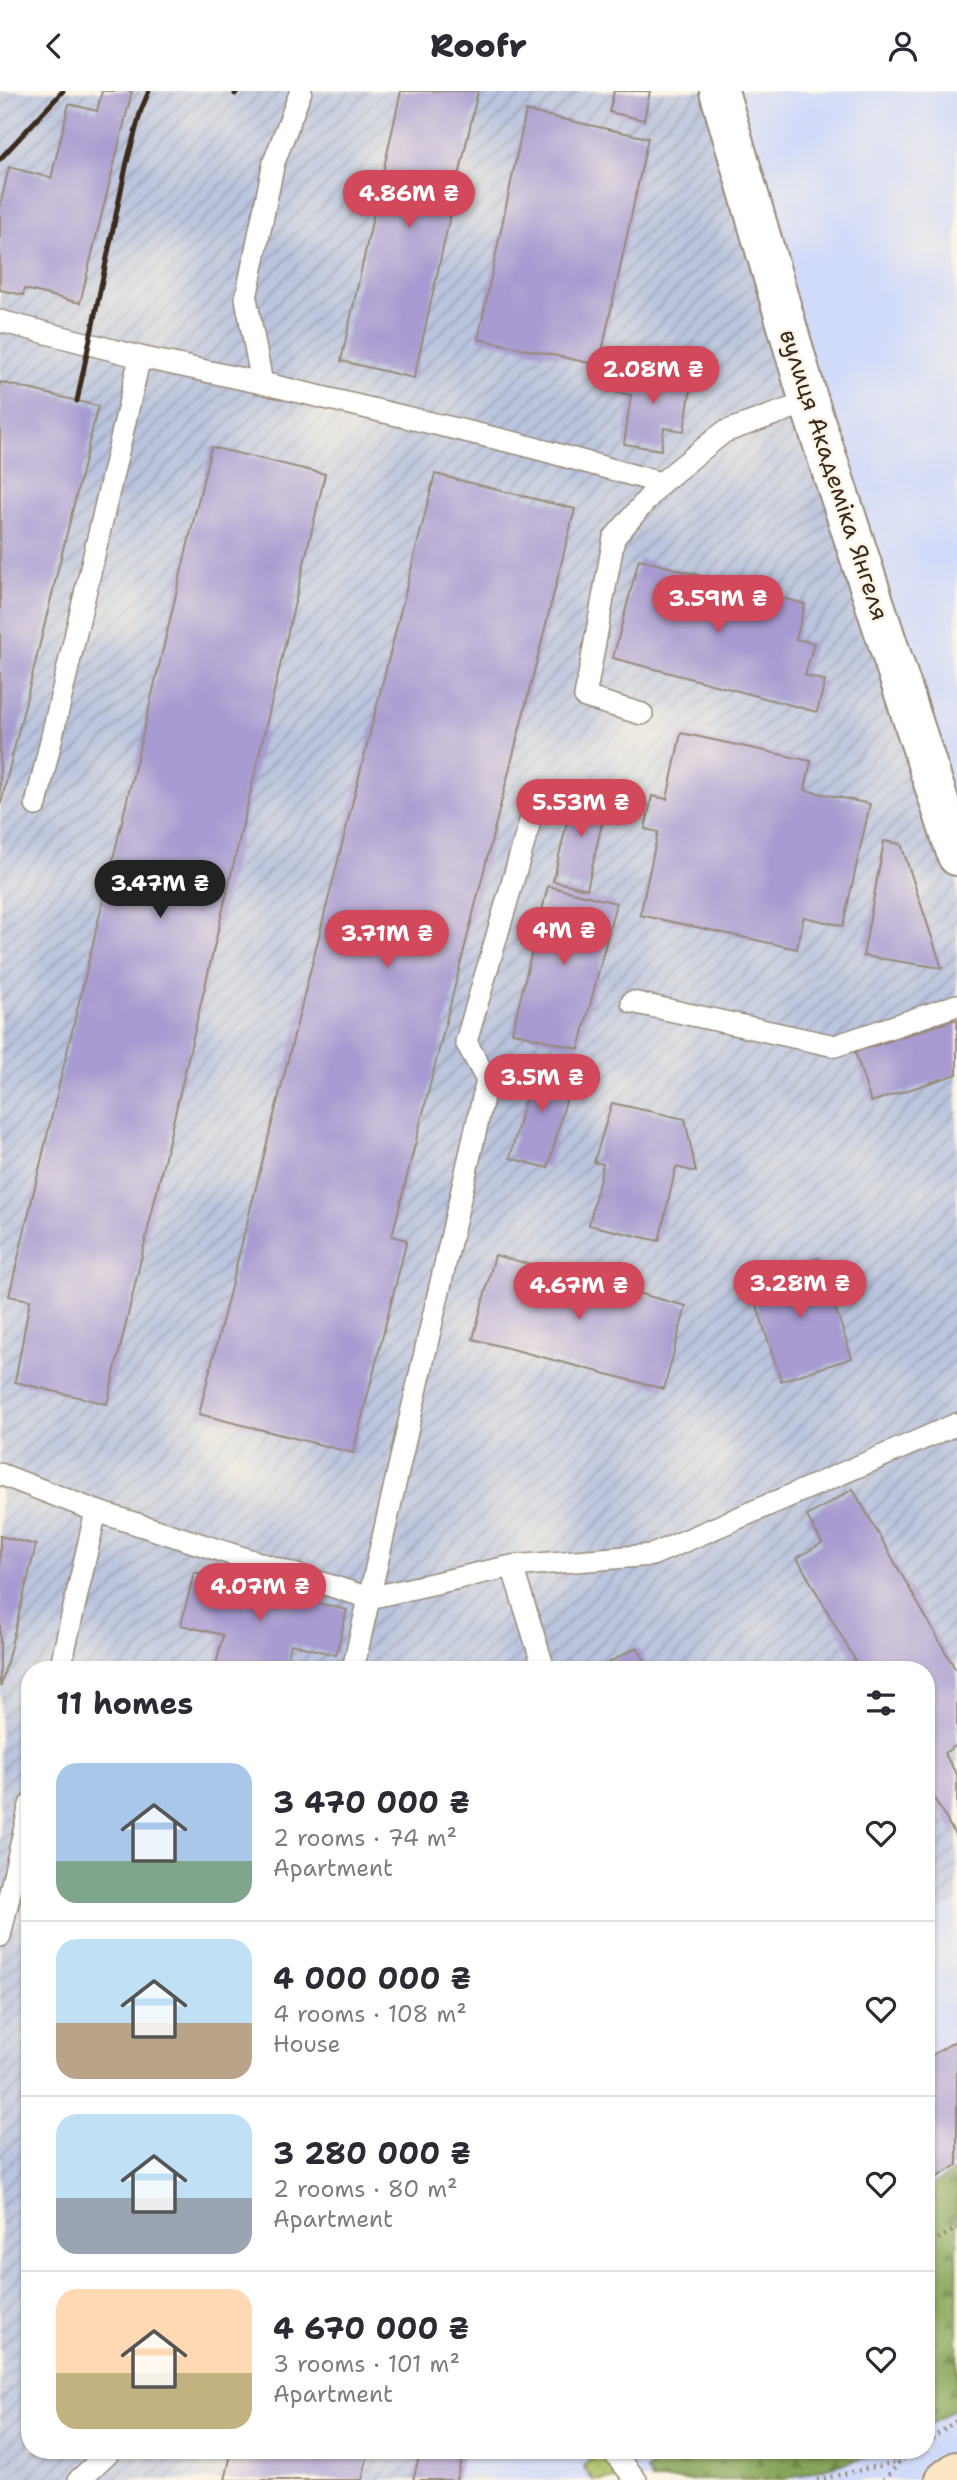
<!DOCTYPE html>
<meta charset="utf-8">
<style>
body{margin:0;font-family:"Shantell Sans",sans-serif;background:#f7f7f7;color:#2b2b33;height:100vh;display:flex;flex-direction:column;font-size:26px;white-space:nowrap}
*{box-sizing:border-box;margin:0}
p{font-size:23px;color:#7c7c81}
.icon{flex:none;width:38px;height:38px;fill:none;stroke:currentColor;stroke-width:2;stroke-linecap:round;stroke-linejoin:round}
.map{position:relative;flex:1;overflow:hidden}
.details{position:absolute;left:21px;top:1570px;width:914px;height:798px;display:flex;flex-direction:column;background:#fff;border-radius:28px;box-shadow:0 2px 5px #0004}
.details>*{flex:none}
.price{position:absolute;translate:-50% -60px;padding:0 16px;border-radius:24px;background:#d1495b;color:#fff;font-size:23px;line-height:46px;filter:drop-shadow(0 2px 4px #0008)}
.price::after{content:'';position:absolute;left:50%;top:42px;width:21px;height:16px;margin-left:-10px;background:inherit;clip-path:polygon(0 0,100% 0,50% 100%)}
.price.current{background:#222;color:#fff}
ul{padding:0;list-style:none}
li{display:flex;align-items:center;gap:21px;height:175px;padding:0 35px}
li+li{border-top:2px solid #e1e1e2}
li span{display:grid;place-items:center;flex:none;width:196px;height:140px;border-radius:21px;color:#555}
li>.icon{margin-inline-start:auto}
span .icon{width:84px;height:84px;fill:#fffc;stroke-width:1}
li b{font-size:30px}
h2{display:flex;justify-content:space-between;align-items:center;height:84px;padding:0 35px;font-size:30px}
header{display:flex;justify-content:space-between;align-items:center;height:91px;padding:0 35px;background:#fff;font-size:32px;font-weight:800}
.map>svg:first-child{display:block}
.built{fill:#d0daf9}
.industrial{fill:url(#industrial-furrows)}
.grass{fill:url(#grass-dots);stroke:#727542;stroke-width:2}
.forest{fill:url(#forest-firs);stroke:#61683c;stroke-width:2}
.building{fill:#a89bd1}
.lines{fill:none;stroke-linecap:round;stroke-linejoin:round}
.lane-casing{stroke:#988a78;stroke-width:24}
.street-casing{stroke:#988a78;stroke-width:42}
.secondary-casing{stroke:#988a78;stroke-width:42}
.path{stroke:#988a78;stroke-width:4.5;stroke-dasharray:2 5;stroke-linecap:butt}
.lane{stroke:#fff;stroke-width:21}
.street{stroke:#fff;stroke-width:38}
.secondary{stroke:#fbe6c4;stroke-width:38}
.rail{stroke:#3b2a1e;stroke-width:5}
.labels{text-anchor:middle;stroke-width:5;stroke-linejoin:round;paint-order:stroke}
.street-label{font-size:24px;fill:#3b2a1e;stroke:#fcf5e5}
</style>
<header><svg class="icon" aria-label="back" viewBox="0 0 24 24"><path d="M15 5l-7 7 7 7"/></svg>Roofr<svg class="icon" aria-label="person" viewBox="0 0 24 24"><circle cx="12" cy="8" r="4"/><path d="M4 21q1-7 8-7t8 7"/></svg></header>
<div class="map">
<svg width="957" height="2389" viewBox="0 0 957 2389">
<defs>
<pattern id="industrial-furrows" width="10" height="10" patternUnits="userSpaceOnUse" patternTransform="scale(1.75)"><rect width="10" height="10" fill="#bac4de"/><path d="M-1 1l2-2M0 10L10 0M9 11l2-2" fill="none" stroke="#989fb3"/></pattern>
<pattern id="grass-dots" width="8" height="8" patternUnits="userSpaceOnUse" patternTransform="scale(1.75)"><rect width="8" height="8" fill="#aac065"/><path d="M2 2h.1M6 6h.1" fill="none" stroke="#8c9c53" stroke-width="1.8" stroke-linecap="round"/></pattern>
<pattern id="forest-firs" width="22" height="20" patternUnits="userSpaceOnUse" patternTransform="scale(1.75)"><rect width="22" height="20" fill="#87a65a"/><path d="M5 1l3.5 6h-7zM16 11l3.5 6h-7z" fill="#70874a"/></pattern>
</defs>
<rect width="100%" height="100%" fill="#fcf5e5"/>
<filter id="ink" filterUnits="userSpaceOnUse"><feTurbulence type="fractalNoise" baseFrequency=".0143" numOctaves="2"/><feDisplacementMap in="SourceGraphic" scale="14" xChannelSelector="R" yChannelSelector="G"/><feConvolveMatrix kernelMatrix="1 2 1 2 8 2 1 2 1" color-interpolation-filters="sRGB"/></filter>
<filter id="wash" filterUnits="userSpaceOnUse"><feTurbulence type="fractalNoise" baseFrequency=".00686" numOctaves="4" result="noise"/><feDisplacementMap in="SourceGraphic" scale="28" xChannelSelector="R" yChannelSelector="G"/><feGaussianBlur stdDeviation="1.57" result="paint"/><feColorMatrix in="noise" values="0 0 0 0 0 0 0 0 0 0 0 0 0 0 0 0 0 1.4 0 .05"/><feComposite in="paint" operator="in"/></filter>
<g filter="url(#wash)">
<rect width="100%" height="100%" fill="#f6ead1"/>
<!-- built -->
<path class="built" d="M 719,0 L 957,0 L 957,765 Z
M 957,1809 L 957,2381 L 945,2389 L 416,2389 L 423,2359 L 926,2359 L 926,1829 Z"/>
<!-- industrial -->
<path class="industrial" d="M 0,0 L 719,0 L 957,765 L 957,1809 L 926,1829 L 926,1578 L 30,1578 L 30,2359 L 423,2359 L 416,2389 L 0,2389 Z"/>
<!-- grass -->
<path class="grass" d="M 599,2359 L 604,2359 L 627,2389 L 593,2389 L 583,2376 Z"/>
<!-- forest -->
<path class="forest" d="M 957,2079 L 957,2316 L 926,2337 L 926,2098 Z
M 668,2359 L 894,2359 L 783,2389 L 651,2389 L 646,2380 Z"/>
<g id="blocks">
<!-- building -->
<path class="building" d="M 102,0 L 132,0 L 80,212 L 25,198 L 23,204 L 0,199 L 0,114 L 9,76 L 51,87 L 69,13 L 97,20 Z
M 401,0 L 478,0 L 414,287 L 341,270 Z
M 614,0 L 650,0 L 644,29 L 609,21 Z
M 526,20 L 648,47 L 599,274 L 478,248 Z
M 618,278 L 692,290 L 684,340 L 664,337 L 661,359 L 624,353 L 631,304 L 614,301 Z
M 0,291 L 98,315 L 1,712 L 0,711 Z
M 211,356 L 325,383 L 107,1313 L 15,1291 L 30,1209 L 9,1205 Z
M 435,383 L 575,418 L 392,1145 L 407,1149 L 353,1362 L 199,1323 Z
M 639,468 L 805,513 L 796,548 L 814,552 L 805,584 L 825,590 L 817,621 L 613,567 Z
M 681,642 L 811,670 L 805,699 L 870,713 L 843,835 L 804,826 L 797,858 L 640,824 L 658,741 L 645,738 L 652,705 L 667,708 Z
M 575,698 L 608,706 L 587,798 L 553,790 Z
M 884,750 L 901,753 L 942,877 L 863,865 Z
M 548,795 L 616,812 L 579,958 L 512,941 Z
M 957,928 L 957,983 L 871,1011 L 855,961 Z
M 535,969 L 574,979 L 548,1077 L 510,1067 Z
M 612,1012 L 685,1028 L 696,1081 L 676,1076 L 659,1150 L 589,1134 L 603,1073 L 594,1071 Z
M 495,1164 L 686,1215 L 664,1298 L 473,1248 Z
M 819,1167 L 852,1267 L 781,1290 L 749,1190 Z
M 853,1398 L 957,1581 L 957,1654 L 944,1662 L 957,1684 L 957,1747 L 926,1693 L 926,1578 L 860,1578 L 797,1467 L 822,1452 L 807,1425 Z
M 0,1445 L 36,1454 L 1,1595 L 0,1595 Z
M 194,1481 L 347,1519 L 336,1564 L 291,1553 L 285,1578 L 215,1578 L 223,1544 L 181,1534 Z
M 637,1556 L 650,1578 L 597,1578 Z
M 957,1949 L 957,2074 L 926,2093 L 926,1968 Z
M 232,2359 L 369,2359 L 362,2389 L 225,2389 Z
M 421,2359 L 464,2359 L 456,2389 L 413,2389 Z"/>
</g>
</g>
<g filter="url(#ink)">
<use href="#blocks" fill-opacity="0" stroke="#988a78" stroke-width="2"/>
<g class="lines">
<defs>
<path id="lane" d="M 301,0 L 274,71 L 246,207 L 262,292 L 520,353 L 661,392 L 724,341 L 809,311
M 0,230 L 140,266 L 262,292
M 642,623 L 585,606 L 614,447 L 661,392
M 36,714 L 140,266
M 632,911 L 835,955 L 957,914
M 0,1383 L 96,1420 L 369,1507 L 512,1475 L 652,1464 L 957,1333
M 512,1475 L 544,1578
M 60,1578 L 96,1420
M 353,1578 L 487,989 L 466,951 L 534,717
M 0,1845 L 30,1714
M 612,2359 L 636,2389
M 79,2389 L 111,2359"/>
<path id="street" d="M 719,0 L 809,311 L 957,765"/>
<path id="secondary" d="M 945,2389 L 957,2380"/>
</defs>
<!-- lane casing -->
<use href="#lane" class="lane-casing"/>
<!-- street casing -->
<use href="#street" class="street-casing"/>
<!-- secondary casing -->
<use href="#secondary" class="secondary-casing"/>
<!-- path -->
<path class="path" d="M 926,2155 L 957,2137
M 926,2352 L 957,2329
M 817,2389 L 900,2370
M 884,2389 L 900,2370 L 916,2359"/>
<!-- lane -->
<use href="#lane" class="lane"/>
<!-- street -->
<use href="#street" class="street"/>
<!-- secondary -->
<use href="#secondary" class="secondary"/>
<!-- rail -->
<path class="rail" d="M 235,3 L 237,0
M 0,68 L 63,0
M 77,310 L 127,71 L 141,19 L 149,0"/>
</g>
</g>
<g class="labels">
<!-- street labels -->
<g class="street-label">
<text transform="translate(834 384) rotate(72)" y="8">вулиця Академіка Янгеля</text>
</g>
</g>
</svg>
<b class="price" style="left:409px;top:139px">4.86M ₴</b>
<b class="price" style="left:653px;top:315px">2.08M ₴</b>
<b class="price" style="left:718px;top:544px">3.59M ₴</b>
<b class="price" style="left:581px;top:748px">5.53M ₴</b>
<b class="price current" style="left:160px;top:829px">3.47M ₴</b>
<b class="price" style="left:564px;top:876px">4M ₴</b>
<b class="price" style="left:387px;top:879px">3.71M ₴</b>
<b class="price" style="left:542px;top:1023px">3.5M ₴</b>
<b class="price" style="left:800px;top:1229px">3.28M ₴</b>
<b class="price" style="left:579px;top:1231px">4.67M ₴</b>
<b class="price" style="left:260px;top:1532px">4.07M ₴</b>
<section class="details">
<h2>11 homes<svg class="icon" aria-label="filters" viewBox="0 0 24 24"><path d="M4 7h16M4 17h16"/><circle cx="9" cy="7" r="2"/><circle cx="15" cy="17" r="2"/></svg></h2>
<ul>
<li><span style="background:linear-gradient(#a9c7e8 70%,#7fa58c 0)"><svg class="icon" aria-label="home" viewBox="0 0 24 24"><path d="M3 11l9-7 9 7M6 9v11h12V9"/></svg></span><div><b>3 470 000 ₴</b><p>2 rooms · 74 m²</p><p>Apartment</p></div><svg class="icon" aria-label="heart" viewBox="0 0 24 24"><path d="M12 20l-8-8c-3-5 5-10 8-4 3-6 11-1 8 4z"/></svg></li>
<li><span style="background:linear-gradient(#bfe0f5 60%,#b9a48a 0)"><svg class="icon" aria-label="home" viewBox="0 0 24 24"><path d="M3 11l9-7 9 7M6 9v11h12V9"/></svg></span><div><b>4 000 000 ₴</b><p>4 rooms · 108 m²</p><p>House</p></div><svg class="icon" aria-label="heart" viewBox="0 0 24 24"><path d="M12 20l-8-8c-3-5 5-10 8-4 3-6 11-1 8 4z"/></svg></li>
<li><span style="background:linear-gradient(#bfe0f5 60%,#9aa5b1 0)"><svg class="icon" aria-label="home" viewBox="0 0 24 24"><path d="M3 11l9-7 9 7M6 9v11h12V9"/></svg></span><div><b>3 280 000 ₴</b><p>2 rooms · 80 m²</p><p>Apartment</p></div><svg class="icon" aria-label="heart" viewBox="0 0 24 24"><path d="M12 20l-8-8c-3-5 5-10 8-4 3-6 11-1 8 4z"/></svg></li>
<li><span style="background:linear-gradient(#ffd9b3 60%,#c2b280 0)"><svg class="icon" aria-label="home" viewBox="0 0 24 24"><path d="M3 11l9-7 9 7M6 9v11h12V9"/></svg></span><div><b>4 670 000 ₴</b><p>3 rooms · 101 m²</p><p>Apartment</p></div><svg class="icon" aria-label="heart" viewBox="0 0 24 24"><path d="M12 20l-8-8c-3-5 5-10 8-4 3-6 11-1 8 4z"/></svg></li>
</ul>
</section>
</div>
